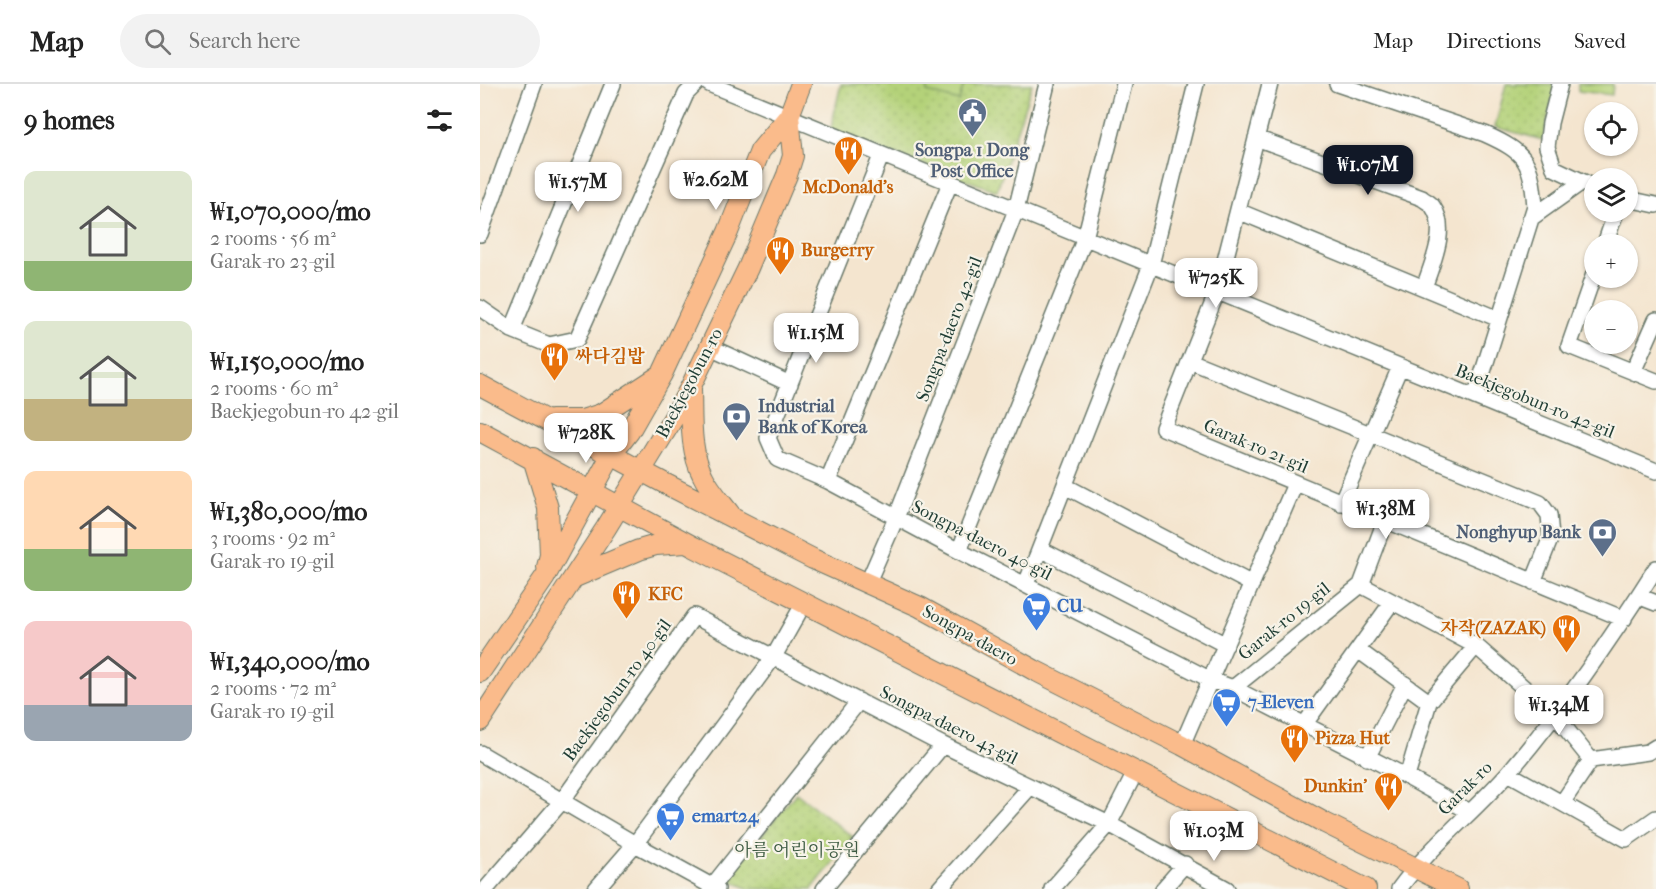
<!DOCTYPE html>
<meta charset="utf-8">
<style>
body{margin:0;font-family:"IM FELL French Canon","Noto Serif KR",serif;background:#f2f2f2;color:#222;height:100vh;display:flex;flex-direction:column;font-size:22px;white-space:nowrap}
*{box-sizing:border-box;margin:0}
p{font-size:20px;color:#767676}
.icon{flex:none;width:33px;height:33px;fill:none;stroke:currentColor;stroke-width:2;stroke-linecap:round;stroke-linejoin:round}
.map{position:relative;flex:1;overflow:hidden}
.panel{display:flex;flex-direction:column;background:#fff;width:480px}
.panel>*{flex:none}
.tools{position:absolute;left:1104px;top:18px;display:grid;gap:12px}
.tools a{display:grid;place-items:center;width:54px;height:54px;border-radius:50%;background:#fff;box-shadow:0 2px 4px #0004;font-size:30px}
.price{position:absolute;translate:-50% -51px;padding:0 14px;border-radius:12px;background:#fff;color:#222;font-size:20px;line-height:39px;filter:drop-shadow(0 2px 3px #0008)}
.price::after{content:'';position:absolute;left:50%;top:36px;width:18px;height:14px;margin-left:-9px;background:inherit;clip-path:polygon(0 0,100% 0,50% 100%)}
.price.on{background:#111827;color:#fff}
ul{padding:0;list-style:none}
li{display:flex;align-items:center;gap:18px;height:150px;padding:0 24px}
li span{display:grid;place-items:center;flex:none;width:168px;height:120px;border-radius:12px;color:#555}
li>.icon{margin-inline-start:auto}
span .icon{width:72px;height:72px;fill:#fffc;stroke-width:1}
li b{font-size:26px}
h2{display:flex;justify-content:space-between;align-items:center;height:72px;padding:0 24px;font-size:26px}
header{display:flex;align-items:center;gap:36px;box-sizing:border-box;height:84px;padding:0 30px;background:#fff;border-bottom:2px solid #e0e0e0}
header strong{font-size:28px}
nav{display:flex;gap:33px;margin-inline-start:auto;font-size:21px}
.search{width:420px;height:54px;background:#f2f2f2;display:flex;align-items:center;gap:15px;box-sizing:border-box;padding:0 21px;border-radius:33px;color:#767676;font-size:22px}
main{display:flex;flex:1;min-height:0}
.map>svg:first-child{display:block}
.park{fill:url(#park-dots);stroke:#6a8856;stroke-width:1.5}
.pitch{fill:#b4d279;stroke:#6a8856;stroke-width:1.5}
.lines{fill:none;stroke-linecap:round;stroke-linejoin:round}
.minor-casing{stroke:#6a786a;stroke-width:18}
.major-casing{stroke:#6a786a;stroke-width:22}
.minor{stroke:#fff;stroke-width:15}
.major{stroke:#fabb8b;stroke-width:20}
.labels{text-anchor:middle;stroke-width:4.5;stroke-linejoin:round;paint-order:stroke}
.service-label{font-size:18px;font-weight:bold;fill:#4e5e75;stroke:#f7f3e8}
.food-label{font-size:18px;font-weight:bold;fill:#c56008;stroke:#f7f3e8;text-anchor:start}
.street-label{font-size:18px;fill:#1f3d34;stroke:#f7f3e8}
.shop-label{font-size:18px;font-weight:bold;fill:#366cbe;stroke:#f7f3e8;text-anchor:start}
.park-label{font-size:18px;fill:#3d5b42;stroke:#f7f3e8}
</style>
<header>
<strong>Map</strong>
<div class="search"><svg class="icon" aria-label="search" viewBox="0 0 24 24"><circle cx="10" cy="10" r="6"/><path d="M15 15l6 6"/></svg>Search here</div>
<nav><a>Map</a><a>Directions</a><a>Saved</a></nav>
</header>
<main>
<section class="panel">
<h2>9 homes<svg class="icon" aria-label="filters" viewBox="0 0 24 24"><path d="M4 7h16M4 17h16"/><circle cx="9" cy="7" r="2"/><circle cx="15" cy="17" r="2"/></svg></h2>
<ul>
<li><span style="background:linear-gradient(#dfe7d0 75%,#8fb573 0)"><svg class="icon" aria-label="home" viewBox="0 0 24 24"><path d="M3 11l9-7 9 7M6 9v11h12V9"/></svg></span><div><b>₩1,070,000/mo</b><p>2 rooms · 56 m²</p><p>Garak-ro 23-gil</p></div></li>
<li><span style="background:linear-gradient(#dfe7d0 65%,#c2b280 0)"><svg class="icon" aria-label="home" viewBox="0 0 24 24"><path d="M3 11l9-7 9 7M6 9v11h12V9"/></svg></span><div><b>₩1,150,000/mo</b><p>2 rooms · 60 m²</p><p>Baekjegobun-ro 42-gil</p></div></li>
<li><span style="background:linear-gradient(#ffd9b3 65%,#8fb573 0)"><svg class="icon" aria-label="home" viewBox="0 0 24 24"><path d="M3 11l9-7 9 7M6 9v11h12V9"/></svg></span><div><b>₩1,380,000/mo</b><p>3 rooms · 92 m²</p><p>Garak-ro 19-gil</p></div></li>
<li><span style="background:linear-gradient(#f6c9c9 70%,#9aa5b1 0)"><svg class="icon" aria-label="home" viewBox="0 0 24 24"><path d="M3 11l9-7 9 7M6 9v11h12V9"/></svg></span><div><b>₩1,340,000/mo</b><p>2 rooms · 72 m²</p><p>Garak-ro 19-gil</p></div></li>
</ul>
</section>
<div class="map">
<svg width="1176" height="805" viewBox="0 0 1176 805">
<defs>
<pattern id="park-dots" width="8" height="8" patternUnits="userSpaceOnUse" patternTransform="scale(1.5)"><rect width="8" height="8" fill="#b4d279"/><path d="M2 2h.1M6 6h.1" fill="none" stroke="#9ab569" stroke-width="1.8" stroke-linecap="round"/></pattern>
</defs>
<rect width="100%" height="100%" fill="#f7f3e8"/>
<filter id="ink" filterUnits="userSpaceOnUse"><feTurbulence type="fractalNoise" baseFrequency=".0167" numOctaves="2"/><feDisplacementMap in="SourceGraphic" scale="12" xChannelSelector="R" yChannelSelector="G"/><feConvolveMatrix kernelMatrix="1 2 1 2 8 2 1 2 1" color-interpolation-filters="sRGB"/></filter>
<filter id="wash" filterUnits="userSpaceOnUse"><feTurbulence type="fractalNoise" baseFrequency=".008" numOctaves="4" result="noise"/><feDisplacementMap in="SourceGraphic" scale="24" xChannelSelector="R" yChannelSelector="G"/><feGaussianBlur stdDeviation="1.35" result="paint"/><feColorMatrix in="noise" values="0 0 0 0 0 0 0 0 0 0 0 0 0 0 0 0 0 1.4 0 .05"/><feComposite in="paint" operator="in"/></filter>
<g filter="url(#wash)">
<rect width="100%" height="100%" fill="#f4e5cf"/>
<!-- park -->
<path class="park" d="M 361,0 L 552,0 L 517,107 L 350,48 Z
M 1026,0 L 1076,0 L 1063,56 L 1015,43 Z
M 316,709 L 373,753 L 332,805 L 269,805 L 247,795 Z"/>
<!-- pitch -->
<path class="pitch" d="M 449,0 L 484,0 L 479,17 L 447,8 Z
M 1098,0 L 1133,0 L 1132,11 L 1098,7 Z"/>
</g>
<g filter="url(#ink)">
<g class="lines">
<defs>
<path id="minor" d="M 229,0 L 1176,387
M 790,0 L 737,208 L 683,344 L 1144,535
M 857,0 L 1005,50 C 1047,69 1051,77 1055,122 L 995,313
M 1080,0 L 1070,39 L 1067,63 L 1074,84 L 1114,103
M 776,54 L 942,114 C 945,117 951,119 953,123 C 969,146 951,181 944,204
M 401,72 L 288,354 L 297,375 L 348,397 L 479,467 L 731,596 L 753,604 L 927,693 L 990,728
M 1148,115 L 1176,121
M 758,127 L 1019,235
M 1050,135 L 1102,98
M 0,150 L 54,0
M 1125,160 L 1136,128
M 1114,190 L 1089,262 L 1176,297
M 0,224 L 32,246 L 69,261 L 97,255 L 206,10 L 216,0
M 32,246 L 133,0
M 228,262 L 310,300
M 710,277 L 1060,419 L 1069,431 L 1071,453 L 1053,498
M 1153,288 L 1176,236
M 348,397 L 470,99
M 585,402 L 772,500
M 861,419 L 920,283
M 560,465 L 746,561
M 479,467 L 605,154 L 644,0
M 388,498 L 416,434 L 536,126 L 567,0
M 546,500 L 671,181 L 716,0
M 881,501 L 996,562 L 1075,631 L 1111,676 L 1168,668 L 1176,663
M 1158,512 L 1176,519
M 878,566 L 949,618
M 753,604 L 881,501 L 905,437
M 824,641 L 912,518
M 702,661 L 815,400
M 0,669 L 155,760 L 237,805
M 887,674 L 925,600
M 1028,689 L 1146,755 L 1176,734
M 927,693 L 949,618 L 996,562
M 1082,719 L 1111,676
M 6,805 L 82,717 L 214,532 L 463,661 L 629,740 L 747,805
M 116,805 L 155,760 L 293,574 L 324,519
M 230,805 L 379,617
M 344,805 L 463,661
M 459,805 L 550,703
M 572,805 L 629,740 L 656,687
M 683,805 L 705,780
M 919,805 C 951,761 993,729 1029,688 C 1083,625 1131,555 1176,484"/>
<path id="major" d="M 0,301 L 184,399 L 333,475 L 440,523 L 554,586 L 702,661 L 845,739 L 978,805
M 211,305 C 212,333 209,365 223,392 C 229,405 241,418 250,430
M 71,336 L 102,336 L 121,330 L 179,292
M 0,347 L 214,463 L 886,805
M 53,374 L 68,424 L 70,471 L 67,483
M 95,493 L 159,466 L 176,461 L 206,459
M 0,588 L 65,493 L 132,370 L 149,348 L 182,290 L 248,148 L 280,67 L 309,32 L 321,0
M 0,637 L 126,444 L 194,333 L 211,302 L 268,184 L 307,91 L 313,72 L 309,32"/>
</defs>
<!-- minor casing -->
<use href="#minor" class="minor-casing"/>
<!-- major casing -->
<use href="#major" class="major-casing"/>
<!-- minor -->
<use href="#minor" class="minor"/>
<!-- major -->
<use href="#major" class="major"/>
</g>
</g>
<!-- icons -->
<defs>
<symbol id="civic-pin" viewBox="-11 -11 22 30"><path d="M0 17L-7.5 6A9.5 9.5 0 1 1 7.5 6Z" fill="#5c6f8a" stroke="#f7f3e8"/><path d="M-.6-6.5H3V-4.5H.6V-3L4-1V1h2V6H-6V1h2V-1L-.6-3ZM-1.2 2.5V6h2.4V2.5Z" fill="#fff"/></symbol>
<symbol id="restaurant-pin" viewBox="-11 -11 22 30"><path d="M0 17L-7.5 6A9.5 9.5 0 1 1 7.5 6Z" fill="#e8710a" stroke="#f7f3e8"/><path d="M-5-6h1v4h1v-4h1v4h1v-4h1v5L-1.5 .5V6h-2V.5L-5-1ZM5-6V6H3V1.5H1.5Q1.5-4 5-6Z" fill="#fff"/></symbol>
<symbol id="bank-pin" viewBox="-11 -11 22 30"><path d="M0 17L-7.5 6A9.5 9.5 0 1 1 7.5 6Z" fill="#5c6f8a" stroke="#f7f3e8"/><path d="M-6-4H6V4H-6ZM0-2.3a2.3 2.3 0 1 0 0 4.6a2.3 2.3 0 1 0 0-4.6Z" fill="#fff"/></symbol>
<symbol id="supermarket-pin" viewBox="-11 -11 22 30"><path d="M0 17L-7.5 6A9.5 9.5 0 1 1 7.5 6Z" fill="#3f7fe0" stroke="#f7f3e8"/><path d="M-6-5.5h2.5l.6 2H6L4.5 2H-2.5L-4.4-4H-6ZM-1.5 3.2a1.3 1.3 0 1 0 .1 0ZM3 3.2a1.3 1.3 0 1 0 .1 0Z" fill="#fff"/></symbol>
</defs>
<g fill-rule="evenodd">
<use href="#civic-pin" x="476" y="12" width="33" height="45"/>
<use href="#restaurant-pin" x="352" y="50" width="33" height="45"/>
<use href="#restaurant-pin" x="284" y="150" width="33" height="45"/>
<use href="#restaurant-pin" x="58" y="256" width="33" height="45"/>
<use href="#bank-pin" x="240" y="316" width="33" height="45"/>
<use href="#bank-pin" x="1106" y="432" width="33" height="45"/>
<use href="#restaurant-pin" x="130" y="494" width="33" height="45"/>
<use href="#supermarket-pin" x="540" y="506" width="33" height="45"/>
<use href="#restaurant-pin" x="1070" y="528" width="33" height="45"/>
<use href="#supermarket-pin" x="730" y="602" width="33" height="45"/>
<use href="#restaurant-pin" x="798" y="638" width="33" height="45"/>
<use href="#restaurant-pin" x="892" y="686" width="33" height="45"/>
<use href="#supermarket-pin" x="174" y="716" width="33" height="45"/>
</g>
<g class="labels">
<!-- service labels -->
<g class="service-label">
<text x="492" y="72">Songpa 1 Dong<tspan x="492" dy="21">Post Office</tspan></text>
<text x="278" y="328" text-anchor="start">Industrial<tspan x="278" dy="21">Bank of Korea</tspan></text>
<text x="1101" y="454" text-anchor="end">Nonghyup Bank</text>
</g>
<!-- food labels -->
<g class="food-label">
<text x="368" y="109" text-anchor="middle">McDonald's</text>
<text x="321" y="172">Burgerry</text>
<text x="95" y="278">싸다김밥</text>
<text x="168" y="516">KFC</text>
<text x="1066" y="550" text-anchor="end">자작(ZAZAK)</text>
<text x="835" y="660">Pizza Hut</text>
<text x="887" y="708" text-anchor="end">Dunkin'</text>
</g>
<!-- street labels -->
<g class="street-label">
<text transform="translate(469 245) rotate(-69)" y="6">Songpa-daero 42-gil</text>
<text transform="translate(209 299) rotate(-62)" y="6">Baekjegobun-ro</text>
<text transform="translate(1055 317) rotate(22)" y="6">Baekjegobun-ro 42-gil</text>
<text transform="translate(776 362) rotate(23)" y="6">Garak-ro 21-gil</text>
<text transform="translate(502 456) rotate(27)" y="6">Songpa-daero 40-gil</text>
<text transform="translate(804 537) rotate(-39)" y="6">Garak-ro 19-gil</text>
<text transform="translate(490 551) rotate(29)" y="6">Songpa-daero</text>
<text transform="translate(137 606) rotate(-54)" y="6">Baekjegobun-ro 40-gil</text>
<text transform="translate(469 641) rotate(27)" y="6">Songpa-daero 43-gil</text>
<text transform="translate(985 704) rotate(-45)" y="6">Garak-ro</text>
</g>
<!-- shop labels -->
<g class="shop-label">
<text x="577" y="528">CU</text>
<text x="768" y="624">7-Eleven</text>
<text x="212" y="738">emart24</text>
</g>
<!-- park labels -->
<g class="park-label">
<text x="317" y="772">아름 어린이공원</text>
</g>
</g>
</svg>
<div class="tools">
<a><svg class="icon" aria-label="locate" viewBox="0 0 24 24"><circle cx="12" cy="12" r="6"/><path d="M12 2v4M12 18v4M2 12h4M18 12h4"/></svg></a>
<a><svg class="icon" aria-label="layers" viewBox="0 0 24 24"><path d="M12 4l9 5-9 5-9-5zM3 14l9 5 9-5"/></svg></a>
<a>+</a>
<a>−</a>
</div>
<b class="price on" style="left:888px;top:112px">₩1.07M</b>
<b class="price" style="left:236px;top:127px">₩2.62M</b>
<b class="price" style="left:98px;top:129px">₩1.57M</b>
<b class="price" style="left:736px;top:225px">₩725K</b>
<b class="price" style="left:336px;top:280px">₩1.15M</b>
<b class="price" style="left:106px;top:380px">₩728K</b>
<b class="price" style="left:906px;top:456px">₩1.38M</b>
<b class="price" style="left:1079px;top:652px">₩1.34M</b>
<b class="price" style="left:734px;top:778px">₩1.03M</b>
</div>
</main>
